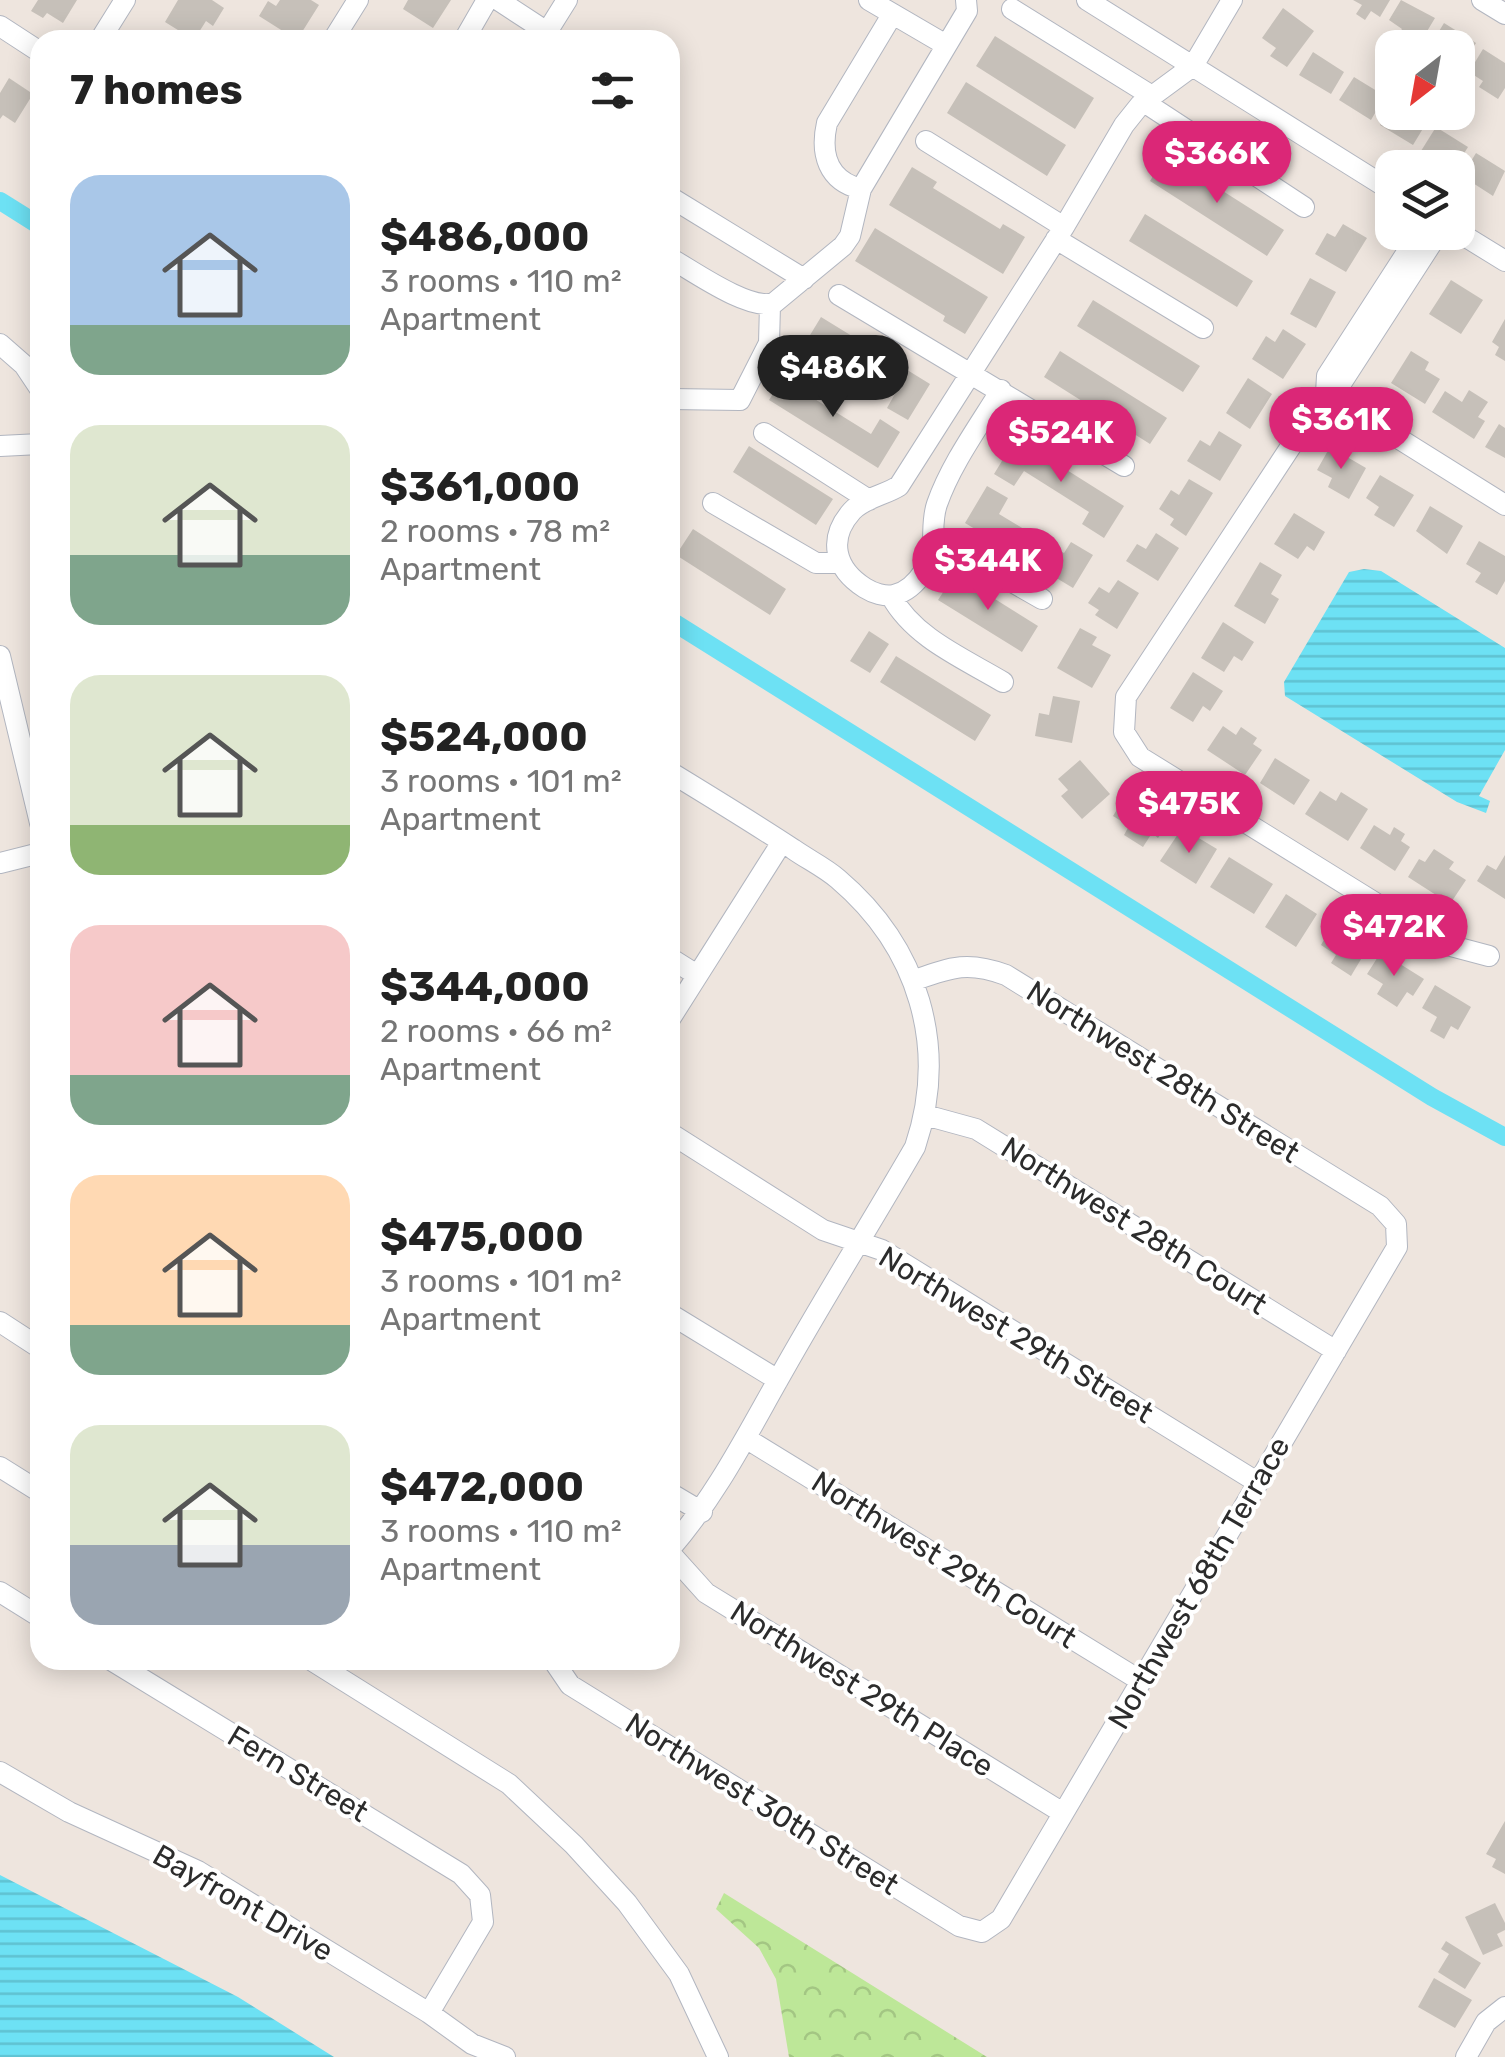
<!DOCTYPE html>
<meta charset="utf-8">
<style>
body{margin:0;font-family:Rubik,sans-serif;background:#f2f2f2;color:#222;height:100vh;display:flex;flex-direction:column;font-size:38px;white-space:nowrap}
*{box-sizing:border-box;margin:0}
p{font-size:32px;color:#767676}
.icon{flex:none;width:55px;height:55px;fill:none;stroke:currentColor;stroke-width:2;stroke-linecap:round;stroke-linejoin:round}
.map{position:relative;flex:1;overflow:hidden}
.side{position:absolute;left:30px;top:30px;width:650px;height:1640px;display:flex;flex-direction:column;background:#fff;border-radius:30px;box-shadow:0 5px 25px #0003}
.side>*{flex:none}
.needle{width:65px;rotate:211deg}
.controls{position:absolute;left:1375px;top:30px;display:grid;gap:20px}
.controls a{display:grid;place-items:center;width:100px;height:100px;border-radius:20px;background:#fff;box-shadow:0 5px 25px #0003;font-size:50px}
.price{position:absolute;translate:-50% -85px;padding:0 22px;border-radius:35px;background:#db2777;color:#fff;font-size:32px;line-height:65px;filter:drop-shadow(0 2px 5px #0008)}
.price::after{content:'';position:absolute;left:50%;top:60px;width:30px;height:22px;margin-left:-15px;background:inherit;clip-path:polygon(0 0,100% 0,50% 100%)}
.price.selected{background:#222;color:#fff}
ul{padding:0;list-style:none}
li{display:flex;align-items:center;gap:30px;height:250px;padding:0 40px}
li span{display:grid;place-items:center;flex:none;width:280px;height:200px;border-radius:30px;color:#555}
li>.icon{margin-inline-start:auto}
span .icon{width:120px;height:120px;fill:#fffc;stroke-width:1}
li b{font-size:42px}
h2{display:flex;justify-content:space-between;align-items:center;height:120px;padding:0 40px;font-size:42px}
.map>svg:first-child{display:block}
.forest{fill:url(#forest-crowns)}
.water{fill:url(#water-rules)}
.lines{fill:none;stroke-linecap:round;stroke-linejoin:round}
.canal{stroke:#6de1f4;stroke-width:18}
.building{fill:#c6c0b9}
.minor-casing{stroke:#b2b6c0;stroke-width:22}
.minor{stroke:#fff;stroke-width:20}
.labels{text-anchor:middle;stroke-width:8;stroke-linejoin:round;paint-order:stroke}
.street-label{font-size:30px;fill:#2c2c2c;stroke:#fff}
</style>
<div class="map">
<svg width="1505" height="2057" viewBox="0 0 1505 2057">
<defs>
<pattern id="forest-crowns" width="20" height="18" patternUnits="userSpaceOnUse" patternTransform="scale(2.5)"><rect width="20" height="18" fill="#bde798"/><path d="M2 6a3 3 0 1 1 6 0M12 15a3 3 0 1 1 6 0" fill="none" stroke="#a3c683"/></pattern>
<pattern id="water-rules" width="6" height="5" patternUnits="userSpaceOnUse" patternTransform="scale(2.5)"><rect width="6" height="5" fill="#6de1f4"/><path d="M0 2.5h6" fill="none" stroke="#5fc1d1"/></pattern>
</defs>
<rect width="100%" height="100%" fill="#eee5de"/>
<!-- forest -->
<path class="forest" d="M 724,1893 L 987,2057 L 789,2057 L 776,1979 L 759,1948 L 716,1909 Z"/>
<!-- water -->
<path class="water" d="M 1364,569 L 1381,571 L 1505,648 L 1505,750 L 1479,796 L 1490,801 L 1486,813 L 1457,802 L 1285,696 L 1284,682 L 1349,572 Z
M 0,1875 L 238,1997 L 334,2057 L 0,2057 Z"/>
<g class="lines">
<!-- canal -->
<path class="canal" d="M 0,201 L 40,226
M 670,620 L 1432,1097 L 1505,1137"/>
</g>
<!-- building -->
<path class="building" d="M 38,0 L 77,0 L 63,23 L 47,13 L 43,18 L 31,11 Z
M 178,0 L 212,0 L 224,8 L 213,26 L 206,21 L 194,40 L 165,22 Z
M 280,0 L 311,0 L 319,5 L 297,40 L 259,16 L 268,1 L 276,6 Z
M 408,0 L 451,0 L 433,28 L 403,9 Z
M 1353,0 L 1390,0 L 1380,17 L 1371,11 L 1365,20 L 1356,14 L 1362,5 Z
M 1401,0 L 1435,18 L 1417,48 L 1397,37 L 1402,29 L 1389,20 Z
M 1283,8 L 1314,31 L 1287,67 L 1270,56 L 1276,48 L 1262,38 Z
M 1444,23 L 1476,43 L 1458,73 L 1458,48 L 1430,46 Z
M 995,36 L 1094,98 L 1075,129 L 976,66 Z
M 1483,49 L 1505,63 L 1505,88 L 1498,99 L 1479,87 L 1483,81 L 1469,72 Z
M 1313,52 L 1344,72 L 1331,94 L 1299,75 Z
M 1354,77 L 1385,96 L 1371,120 L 1339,100 Z
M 9,78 L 33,94 L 15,123 L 3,115 L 0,119 L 0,93 Z
M 966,82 L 1066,145 L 1047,176 L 947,113 Z
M 1392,105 L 1392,112 L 1433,112 L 1413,145 L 1380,125 Z
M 1436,127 L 1468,147 L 1455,168 L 1448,168 L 1421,151 Z
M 1476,153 L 1505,171 L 1493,196 L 1462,176 Z
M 1166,155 L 1284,230 L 1267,256 L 1150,181 Z
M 912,167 L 937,182 L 933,188 L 1000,229 L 1003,224 L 1025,237 L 1003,274 L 889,205 Z
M 1145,214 L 1253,281 L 1237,307 L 1129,241 Z
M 1343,224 L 1367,238 L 1346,272 L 1315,254 L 1327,233 L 1335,237 Z
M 875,228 L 988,297 L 965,334 L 943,321 L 945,316 L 855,261 Z
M 1310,278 L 1336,292 L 1316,328 L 1290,314 Z
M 1451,280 L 1483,300 L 1461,334 L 1429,314 Z
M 1093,300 L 1200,366 L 1183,392 L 1077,326 Z
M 821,317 L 930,384 L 908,420 L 887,408 L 896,392 L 831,352 L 823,364 L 801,350 Z
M 1505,319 L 1505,361 L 1495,355 L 1499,347 L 1492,342 Z
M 1283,329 L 1306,344 L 1283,379 L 1252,359 L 1266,336 L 1275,342 Z
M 1060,351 L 1167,418 L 1150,444 L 1044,377 Z
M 1411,351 L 1429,362 L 1425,370 L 1440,379 L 1425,404 L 1391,383 Z
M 790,367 L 813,381 L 805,393 L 871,434 L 880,419 L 900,432 L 878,468 L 769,400 Z
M 1248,378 L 1272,394 L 1250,429 L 1226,413 Z
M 1469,390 L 1488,402 L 1478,417 L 1485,421 L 1474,439 L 1432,412 L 1445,391 L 1462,402 Z
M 1499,424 L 1505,428 L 1505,458 L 1485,447 Z
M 1219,431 L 1242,445 L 1220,481 L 1187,461 L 1200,440 L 1210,446 Z
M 1016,438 L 1124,506 L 1104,538 L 1082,524 L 1089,512 L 1024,471 L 1014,486 L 994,474 Z
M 749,446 L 833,499 L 816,525 L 733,472 Z
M 1330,447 L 1366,468 L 1349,499 L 1328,487 L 1332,478 L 1317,470 Z
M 1380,475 L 1414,495 L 1394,527 L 1374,515 L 1379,507 L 1366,498 Z
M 1189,479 L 1213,493 L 1186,536 L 1170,525 L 1174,519 L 1159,509 L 1171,490 L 1179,495 Z
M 987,486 L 1008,498 L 999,514 L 1064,553 L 1071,542 L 1093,555 L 1073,588 L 965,523 Z
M 1430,506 L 1463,526 L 1447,554 L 1416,531 Z
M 1294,513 L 1325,532 L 1314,551 L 1307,546 L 1298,559 L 1274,544 Z
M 693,529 L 786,589 L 770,615 L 676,555 Z
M 1156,533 L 1179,548 L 1158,581 L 1126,561 L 1137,544 L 1146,549 Z
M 1479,541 L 1505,556 L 1505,581 L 1497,595 L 1475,582 L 1481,573 L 1466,564 Z
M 1260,562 L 1282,575 L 1271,594 L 1279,599 L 1265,624 L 1234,606 Z
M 955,574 L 1038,626 L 1022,652 L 938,600 Z
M 1118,580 L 1139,593 L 1117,629 L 1095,615 L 1099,610 L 1088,603 L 1099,587 L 1109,593 Z
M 1223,622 L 1254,642 L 1242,661 L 1234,656 L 1224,672 L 1201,658 Z
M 1080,628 L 1097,637 L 1092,645 L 1111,655 L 1092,688 L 1057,668 Z
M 869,631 L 889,644 L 870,673 L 850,661 Z
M 896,656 L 991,715 L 975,741 L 880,682 Z
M 1193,672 L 1223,691 L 1210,711 L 1203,706 L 1193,722 L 1170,708 Z
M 1053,696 L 1080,701 L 1072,743 L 1035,736 L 1039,713 L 1049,715 Z
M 1223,726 L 1236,735 L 1241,727 L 1257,738 L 1253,744 L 1262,750 L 1245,775 L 1207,750 Z
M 1275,758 L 1310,780 L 1294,805 L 1260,783 Z
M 1080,760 L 1110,794 L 1082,819 L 1061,796 L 1068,790 L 1058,779 Z
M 1320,791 L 1336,801 L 1341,792 L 1368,809 L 1348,841 L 1305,814 Z
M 1127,793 L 1170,820 L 1158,838 L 1152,833 L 1143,847 L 1124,835 L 1129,826 L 1113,816 Z
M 1374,825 L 1390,835 L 1394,827 L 1405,834 L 1401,841 L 1410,847 L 1395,871 L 1360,848 Z
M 1182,828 L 1217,849 L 1196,884 L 1160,861 Z
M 1434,849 L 1454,862 L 1449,869 L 1466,880 L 1450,904 L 1408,877 L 1419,859 L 1425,862 Z
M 1505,855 L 1505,899 L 1477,881 L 1487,865 L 1496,870 Z
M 1229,857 L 1273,884 L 1254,914 L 1210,887 Z
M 1286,894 L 1317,914 L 1296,947 L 1265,927 Z
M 1334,922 L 1370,944 L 1351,976 L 1331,963 L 1336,955 L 1321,945 Z
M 1381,952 L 1424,979 L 1413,996 L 1407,992 L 1397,1007 L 1377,994 L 1383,984 L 1367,974 Z
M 1435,985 L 1471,1007 L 1458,1030 L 1451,1026 L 1444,1039 L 1430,1031 L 1437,1017 L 1422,1008 Z
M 1505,1821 L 1505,1874 L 1492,1867 L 1496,1859 L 1486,1854 Z
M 1495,1903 L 1505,1923 L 1505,1930 L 1497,1934 L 1503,1946 L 1483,1955 L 1465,1917 Z
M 1446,1941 L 1481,1963 L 1465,1989 L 1438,1972 L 1449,1954 L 1441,1949 Z
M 1434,1978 L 1472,2000 L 1455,2028 L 1418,2007 Z"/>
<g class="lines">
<defs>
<path id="minor" d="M 498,0 L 547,32 L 567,0
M 869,0 L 946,45
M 1087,0 L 1392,191
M 1482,0 L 1505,14
M 1012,9 L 1152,96
M 0,26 L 40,52
M 100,40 L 125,0
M 333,40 L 358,0
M 464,40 L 487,0
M 1144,102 L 1304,207
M 926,141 L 1064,227
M 861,189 C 828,181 820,154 827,123 L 892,15
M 670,197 L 804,279
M 1439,232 L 1342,382 L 1326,393 L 1126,697 L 1124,732 L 1140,757 L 1440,943 L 1489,956
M 1458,232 L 1505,261
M 1056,239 L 1203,328
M 670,258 C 693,271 749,311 774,303 L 843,246 L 850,236 L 861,189 L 967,11 L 966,0
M 839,295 L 1124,466
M 0,344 L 24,365 L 40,389
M 1001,390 C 979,426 951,464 937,504 C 929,527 939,547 924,571 C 917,582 907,592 894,595 C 885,597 873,593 865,588 C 835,569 827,539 852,511 C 864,498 885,495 899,486 L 1064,227 L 1124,125 L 1140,105 L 1193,66 L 1232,0
M 1326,393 L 1505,505
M 1326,393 L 1327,376 L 1420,232
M 670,399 L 740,400 L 769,343 L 770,305
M 764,433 L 869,500
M 0,446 L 40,444
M 713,503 L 816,563 L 839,563
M 935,538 L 1042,599
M 891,596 C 914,638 963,658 1003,682
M 0,656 L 40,823
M 670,772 C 711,797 752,822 793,849 C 807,859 824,867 838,879 C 918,947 949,1046 915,1147 C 870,1225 822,1301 778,1380 C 744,1440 715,1497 670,1549
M 0,863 L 40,853
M 670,958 L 697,975
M 670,1019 L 782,842
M 925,1115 L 976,1129 L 1336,1351
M 670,1133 L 823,1230 L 882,1250 L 1257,1482
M 670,1314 L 778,1380
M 0,1322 L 40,1348
M 747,1439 L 1141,1681
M 0,1467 L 40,1492
M 670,1493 L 702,1512
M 670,1553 L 706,1593 L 1063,1813
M 0,1592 L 40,1617
M 111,1660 L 461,1874 L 480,1895 L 483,1922 L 429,2013
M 311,1660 L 509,1784 L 574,1845 L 627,1903 L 679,1974 L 718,2057
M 553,1660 L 570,1685 L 959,1926 L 982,1932 L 1001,1919 L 1397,1247 L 1396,1224 L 1380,1206 L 1006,975 C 968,961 952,967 915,980
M 0,1772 L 69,1812 L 198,1871 L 429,2013 L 472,2044 L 505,2057
M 1466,2057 L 1486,2022 L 1505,2007"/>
</defs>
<!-- minor casing -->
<use href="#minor" class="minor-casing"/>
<!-- minor -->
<use href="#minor" class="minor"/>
</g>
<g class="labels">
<!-- street labels -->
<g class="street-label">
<text transform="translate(1163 1072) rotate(32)" y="10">Northwest 28th Street</text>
<text transform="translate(1134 1226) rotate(32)" y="10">Northwest 28th Court</text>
<text transform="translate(1016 1335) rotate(31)" y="10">Northwest 29th Street</text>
<text transform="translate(944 1560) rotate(32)" y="10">Northwest 29th Court</text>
<text transform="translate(1199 1583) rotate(-60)" y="10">Northwest 68th Terrace</text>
<text transform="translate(862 1689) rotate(32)" y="10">Northwest 29th Place</text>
<text transform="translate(298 1774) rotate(31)" y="10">Fern Street</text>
<text transform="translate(762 1804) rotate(32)" y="10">Northwest 30th Street</text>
<text transform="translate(243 1903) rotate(30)" y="10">Bayfront Drive</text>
</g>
</g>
</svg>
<div class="controls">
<a><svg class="needle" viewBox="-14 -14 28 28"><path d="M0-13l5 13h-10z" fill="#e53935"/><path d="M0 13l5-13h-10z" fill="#767676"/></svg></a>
<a><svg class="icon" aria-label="layers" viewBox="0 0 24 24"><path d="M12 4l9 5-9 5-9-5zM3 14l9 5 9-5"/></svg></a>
</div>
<b class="price" style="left:1217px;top:206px">$366K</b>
<b class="price selected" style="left:833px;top:420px">$486K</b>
<b class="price" style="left:1341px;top:472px">$361K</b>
<b class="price" style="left:1061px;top:485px">$524K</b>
<b class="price" style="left:988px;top:613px">$344K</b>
<b class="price" style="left:1189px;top:856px">$475K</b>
<b class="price" style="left:1394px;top:979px">$472K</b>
<section class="side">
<h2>7 homes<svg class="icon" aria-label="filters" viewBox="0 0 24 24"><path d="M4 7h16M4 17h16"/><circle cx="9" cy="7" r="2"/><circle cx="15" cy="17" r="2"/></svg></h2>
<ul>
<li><span style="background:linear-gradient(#a9c7e8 75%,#7fa58c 0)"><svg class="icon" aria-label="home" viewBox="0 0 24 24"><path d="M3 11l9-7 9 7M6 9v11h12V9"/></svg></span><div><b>$486,000</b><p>3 rooms · 110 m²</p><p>Apartment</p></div></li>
<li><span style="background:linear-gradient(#dfe7d0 65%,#7fa58c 0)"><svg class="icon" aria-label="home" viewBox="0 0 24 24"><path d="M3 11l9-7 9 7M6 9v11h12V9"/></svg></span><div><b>$361,000</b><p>2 rooms · 78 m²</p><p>Apartment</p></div></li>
<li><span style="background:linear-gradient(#dfe7d0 75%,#8fb573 0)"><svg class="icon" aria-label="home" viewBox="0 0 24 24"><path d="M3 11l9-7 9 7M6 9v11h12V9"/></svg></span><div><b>$524,000</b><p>3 rooms · 101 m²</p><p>Apartment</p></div></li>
<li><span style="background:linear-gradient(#f6c9c9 75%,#7fa58c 0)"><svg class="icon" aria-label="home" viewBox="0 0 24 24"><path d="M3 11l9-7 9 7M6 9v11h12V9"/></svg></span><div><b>$344,000</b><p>2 rooms · 66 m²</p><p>Apartment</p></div></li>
<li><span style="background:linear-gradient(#ffd9b3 75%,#7fa58c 0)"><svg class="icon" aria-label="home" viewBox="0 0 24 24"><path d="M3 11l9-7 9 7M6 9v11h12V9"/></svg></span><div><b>$475,000</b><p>3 rooms · 101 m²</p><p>Apartment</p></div></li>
<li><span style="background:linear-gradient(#dfe7d0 60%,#9aa5b1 0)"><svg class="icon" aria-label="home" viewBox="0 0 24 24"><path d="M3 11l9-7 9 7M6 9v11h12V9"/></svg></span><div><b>$472,000</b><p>3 rooms · 110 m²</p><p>Apartment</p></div></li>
</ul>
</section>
</div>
